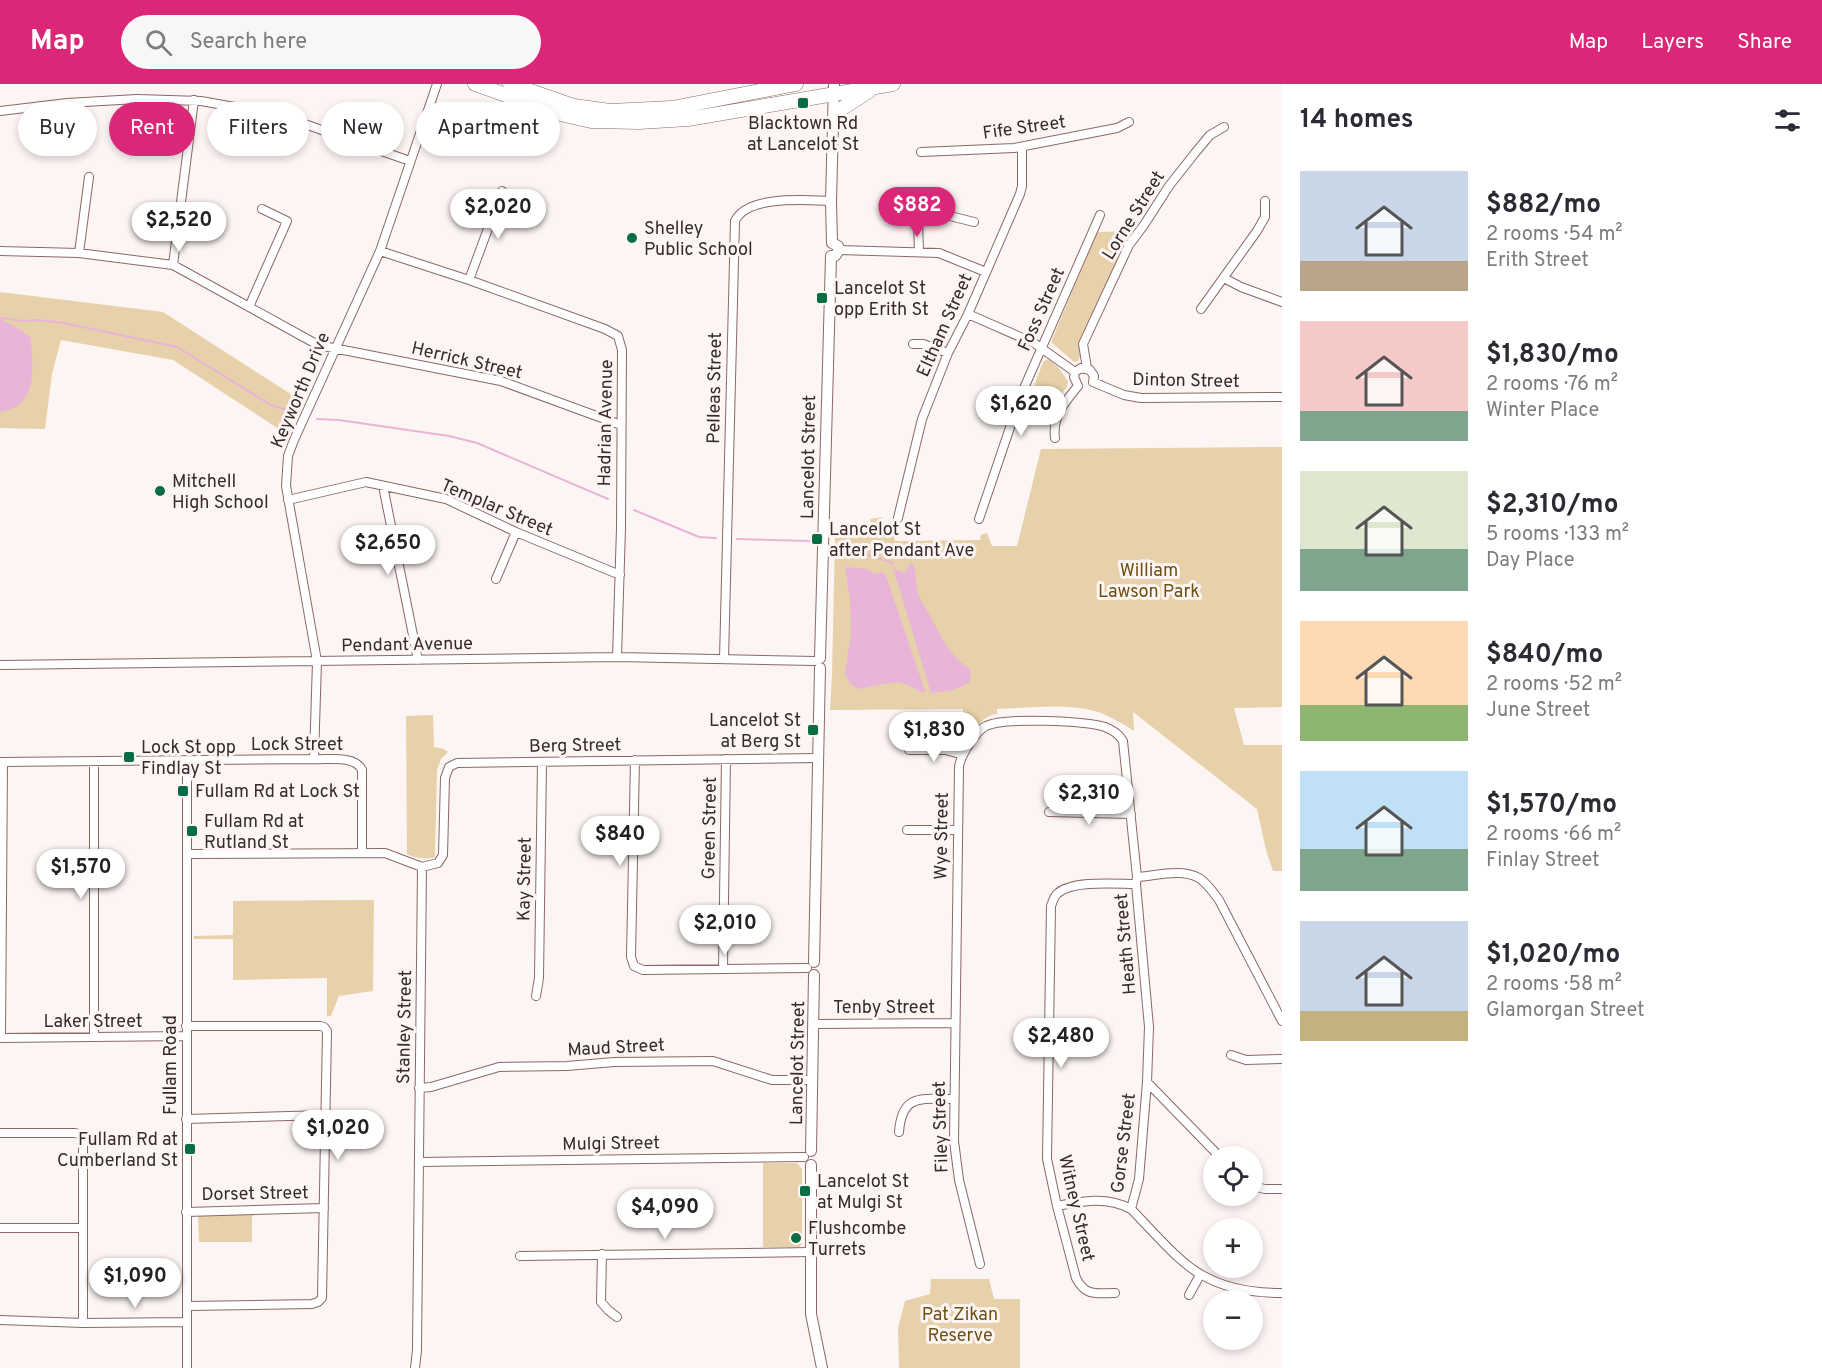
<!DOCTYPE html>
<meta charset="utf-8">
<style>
body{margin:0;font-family:Overpass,sans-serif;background:#f7f7f7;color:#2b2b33;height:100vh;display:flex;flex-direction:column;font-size:22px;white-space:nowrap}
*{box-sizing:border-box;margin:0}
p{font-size:20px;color:#7c7c81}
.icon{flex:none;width:33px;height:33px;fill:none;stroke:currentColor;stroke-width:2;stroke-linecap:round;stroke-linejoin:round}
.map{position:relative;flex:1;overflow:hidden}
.side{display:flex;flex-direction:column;background:#fff;width:540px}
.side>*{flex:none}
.banner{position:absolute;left:18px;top:18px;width:570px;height:54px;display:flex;gap:12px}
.buttons{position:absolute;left:1203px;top:1062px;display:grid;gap:12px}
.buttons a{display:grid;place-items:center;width:60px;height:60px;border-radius:50%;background:#fff;box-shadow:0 3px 9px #0003;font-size:30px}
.price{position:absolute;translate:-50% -51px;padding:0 14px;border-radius:21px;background:#fff;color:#222;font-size:20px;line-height:39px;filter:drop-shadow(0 2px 3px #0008)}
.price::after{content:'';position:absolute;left:50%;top:36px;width:18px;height:14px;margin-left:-9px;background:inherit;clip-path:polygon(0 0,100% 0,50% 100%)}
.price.selected{background:#db2777;color:#fff}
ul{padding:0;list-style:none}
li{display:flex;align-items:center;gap:18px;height:150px;padding:0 18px}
li span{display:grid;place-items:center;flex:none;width:168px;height:120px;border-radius:0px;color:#555}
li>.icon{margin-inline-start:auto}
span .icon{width:72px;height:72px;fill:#fffc;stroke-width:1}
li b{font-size:26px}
h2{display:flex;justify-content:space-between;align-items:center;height:72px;padding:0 18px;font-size:26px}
.tag{padding:0 21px;border-radius:27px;background:#fff;box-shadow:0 3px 9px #0003;font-size:21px;line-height:54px}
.tag.selected{background:#db2777;color:#fff}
header{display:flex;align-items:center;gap:36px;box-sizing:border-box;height:84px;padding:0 30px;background:#db2777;color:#fff}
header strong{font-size:28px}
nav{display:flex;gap:33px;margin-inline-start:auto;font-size:21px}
.search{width:420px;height:54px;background:#f7f7f7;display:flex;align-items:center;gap:15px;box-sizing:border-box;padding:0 21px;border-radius:33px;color:#7c7c81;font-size:22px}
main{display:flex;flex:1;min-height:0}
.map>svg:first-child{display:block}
.green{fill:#e7d1aa}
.water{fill:#e8b4d8}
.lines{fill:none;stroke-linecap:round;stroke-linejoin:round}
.stream{stroke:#e8b4d8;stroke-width:2}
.minor-casing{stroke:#8a6964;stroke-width:10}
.tertiary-casing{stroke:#8a6964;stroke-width:12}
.primary-casing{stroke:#8a6964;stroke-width:15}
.minor{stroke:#fff;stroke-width:8}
.tertiary{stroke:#fff;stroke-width:10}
.primary{stroke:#fff;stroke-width:14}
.poi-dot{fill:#096d43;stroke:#fdf5f3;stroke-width:2}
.labels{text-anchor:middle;stroke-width:6;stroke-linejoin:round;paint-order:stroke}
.poi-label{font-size:18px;fill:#382a28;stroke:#fdf5f3;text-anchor:start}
.street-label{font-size:18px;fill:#382a28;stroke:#fdf5f3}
.park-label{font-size:18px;fill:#6e5013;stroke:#fdf5f3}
</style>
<header>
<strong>Map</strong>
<div class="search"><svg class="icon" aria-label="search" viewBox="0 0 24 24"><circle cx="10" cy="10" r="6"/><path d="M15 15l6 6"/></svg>Search here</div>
<nav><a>Map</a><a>Layers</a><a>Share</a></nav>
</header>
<main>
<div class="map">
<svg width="1282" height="1284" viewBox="0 0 1282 1284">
<rect width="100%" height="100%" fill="#fdf5f3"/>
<!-- green -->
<path class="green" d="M 1132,147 L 1079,259 L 1080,273 L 1078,277 L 1074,278 L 1051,258 L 1097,148 Z
M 0,208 L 163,228 L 300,316 L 285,349 L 173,276 L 61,256 L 52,290 L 45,345 L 0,344 Z
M 1048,275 L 1058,283 L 1068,297 L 1067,303 L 1059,313 L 1051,331 L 1026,324 L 1043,278 Z
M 1282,363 L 1282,623 L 1234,624 L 1244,661 L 1282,661 L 1282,787 L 1273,787 L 1266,766 L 1257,725 L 1133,628 L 1134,647 C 1123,640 1113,634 1101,629 C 1069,618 1031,624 997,625 L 997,630 C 981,632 975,646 967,658 L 963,658 L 963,625 L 830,626 L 832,591 L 835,453 L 874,451 L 870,435 L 882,433 L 884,442 L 894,448 L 895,457 L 980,456 L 981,451 L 987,449 L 992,462 L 1017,462 L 1041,365 Z
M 433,631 L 434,663 L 444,665 L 448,668 L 441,675 L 437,686 L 435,773 C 427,776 414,774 407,770 L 406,632 Z
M 374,816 L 373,907 L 339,912 L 331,932 L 327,932 L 327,894 L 233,896 L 233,855 L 194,855 L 194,852 L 233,851 L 233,817 Z
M 763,1079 L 797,1079 L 802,1085 L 802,1155 L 801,1161 L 800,1163 L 763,1163 Z
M 255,1130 L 252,1133 L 252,1158 L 199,1158 L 198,1131 Z
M 931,1195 L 989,1195 L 994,1215 L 1020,1215 L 1020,1284 L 899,1284 L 898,1244 L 905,1217 L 930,1210 Z"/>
<!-- water -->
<path class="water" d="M 0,235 L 21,246 L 31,254 C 32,284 40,322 0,328 Z
M 912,478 C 917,487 915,499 918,510 C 920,517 926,524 929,530 C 944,556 945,567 971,586 L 970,598 L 954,606 L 931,609 L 893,484 L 904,489 Z
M 845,483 L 867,485 L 875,490 L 882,488 L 886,492 L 925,607 L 924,609 L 905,600 L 897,598 L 858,605 L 850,600 L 845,589 L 851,549 L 850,515 Z"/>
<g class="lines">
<!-- stream -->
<path class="stream" d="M 0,234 L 23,237 L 38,236 L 64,239 L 177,263 L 271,321 L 292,327
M 317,335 L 339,336 L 449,352 L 477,359 L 608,415
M 634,426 L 699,453 L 716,454
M 737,455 L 810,457
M 837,461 L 893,479"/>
<defs>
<path id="minor" d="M 0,27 L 67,19 L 137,15 L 201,17 L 279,31 L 410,77
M 921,68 L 1014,64 L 1117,44 L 1129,38
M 839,166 L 939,169 L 986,188
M 0,167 L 79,169 L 173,181 L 318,261 L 501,297 L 621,341
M 380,167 L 469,196 L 605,245 L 618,252 L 622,266 L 621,444 L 617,573
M 919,168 L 918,136 L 923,130 L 950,132 L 974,138
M 79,169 L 89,93
M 173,181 L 194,16
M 1224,194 L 1241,203 L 1282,218
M 469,196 L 502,107
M 249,223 L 287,137 L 262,125
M 1201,225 L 1257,147 L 1265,133 L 1265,117
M 968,230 L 1034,259 L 1075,288
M 913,260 L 923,260 L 948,269
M 1087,284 L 1083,260 L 1129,161 L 1144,141 L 1169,102 L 1195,69 L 1210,51 L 1224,43
M 1093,298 L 1124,311 L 1141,314 L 1282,313
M 1078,302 L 1074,293 L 1075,288 L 1081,284 L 1090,286 L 1094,292 L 1093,298
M 1055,354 C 1052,332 1065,318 1078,302
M 383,402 L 418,576
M 288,416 L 366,398 L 446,415 L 516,448 L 620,491
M 898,434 L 922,335 L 948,269 L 968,230 L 1020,110 L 1022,102 L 1022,63
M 979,435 L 1021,311 L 1100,131
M 496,495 L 516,448
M 724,575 L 735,137 C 747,111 806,116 831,117
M 0,581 L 617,573 L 815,577
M 909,666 L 946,666 L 963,671
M 314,675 L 317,577 L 286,402 L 288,372 L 294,356 L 380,167 L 437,0
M 635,676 L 631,873 L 634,882 L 643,886 L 807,884
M 0,678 L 314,675 C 329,676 355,671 362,686 L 362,769
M 1049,728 L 1131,730
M 907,746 L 958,746
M 187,770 L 385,769 L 422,783 L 438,779 L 443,771 L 445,694 L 449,683 L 457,679 L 818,674
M 1137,793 C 1155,792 1182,784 1199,794 C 1207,799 1213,808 1219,816 L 1282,937
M 723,885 L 726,675
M 536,912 L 539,894 L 542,678
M 814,940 L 955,939
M 186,942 L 320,942 L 324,943 L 327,947 L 322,1214 L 318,1218 L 312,1220 L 187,1222
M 94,953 L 94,678
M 0,954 L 186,952
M 1,954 L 3,678
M 1231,971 L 1246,976 L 1282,975
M 1147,998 L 1219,1072
M 419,1004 L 431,1003 L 499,983 L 567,982 L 614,978 L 713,977 L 772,996 L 813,996
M 186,1035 L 325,1031
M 899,1048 C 902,1009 922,1015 954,1015
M 0,1049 L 75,1049 L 79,1050 L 83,1055 L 83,1239
M 419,1078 L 804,1073
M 1252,1102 L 1265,1105 L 1282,1105
M 1057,1122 C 1082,1117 1107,1112 1131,1125 C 1150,1144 1179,1179 1202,1191 C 1226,1205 1254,1209 1282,1209
M 186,1128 L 324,1124
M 0,1144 L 83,1144
M 602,1170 L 601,1218 L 608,1226 L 617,1233
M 520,1172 L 811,1168
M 980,1180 L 959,1096 L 954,1057 L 959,683 C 960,672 977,646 986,642 C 1004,633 1086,637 1105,643 C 1113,646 1119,650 1123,657 L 1137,793 L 1136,800 L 1149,943 L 1147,998 L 1139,1095 L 1131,1125
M 1115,1209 C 1096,1209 1086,1213 1076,1194 L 1057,1122 L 1047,1075 L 1051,822 C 1053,817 1054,812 1058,809 C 1074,796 1116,800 1136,800
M 1189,1211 L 1200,1191
M 0,1236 L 83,1239 L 187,1238
M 187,1284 L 187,677
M 415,1284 L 417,1266 L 422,783"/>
<path id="tertiary" d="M 832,159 L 831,117 L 834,0
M 831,172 L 835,172 L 839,166 L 838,162 L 832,159
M 820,574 L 831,172
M 814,878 L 820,584
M 811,1067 L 814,891
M 811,1081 L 811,1230 L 822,1284"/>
<path id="primary" d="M 475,0 L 556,29 L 591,37 L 639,38 L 688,35 L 893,0
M 510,0 L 574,22 L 610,27 L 672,24 L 796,0
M 834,36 L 838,27 L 869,7"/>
</defs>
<!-- minor casing -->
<use href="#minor" class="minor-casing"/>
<!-- tertiary casing -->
<use href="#tertiary" class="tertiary-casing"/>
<!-- primary casing -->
<use href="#primary" class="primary-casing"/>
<!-- minor -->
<use href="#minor" class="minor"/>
<!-- tertiary -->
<use href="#tertiary" class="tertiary"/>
<!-- primary -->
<use href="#primary" class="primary"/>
</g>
<!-- markers -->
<g class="poi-dot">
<rect x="797" y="13" width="12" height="12" rx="3"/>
<circle cx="632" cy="154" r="6"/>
<rect x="816" y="208" width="12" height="12" rx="3"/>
<circle cx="160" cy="407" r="6"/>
<rect x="811" y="449" width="12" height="12" rx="3"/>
<rect x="807" y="640" width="12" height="12" rx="3"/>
<rect x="123" y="667" width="12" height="12" rx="3"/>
<rect x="177" y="701" width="12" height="12" rx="3"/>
<rect x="186" y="741" width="12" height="12" rx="3"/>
<rect x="184" y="1059" width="12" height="12" rx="3"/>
<rect x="799" y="1101" width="12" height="12" rx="3"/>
<circle cx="796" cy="1154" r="6"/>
</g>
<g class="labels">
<!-- poi labels -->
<g class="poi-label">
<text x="803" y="45" text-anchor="middle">Blacktown Rd<tspan x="803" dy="21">at Lancelot St</tspan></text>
<text x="644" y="150">Shelley<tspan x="644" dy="21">Public School</tspan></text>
<text x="834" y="210">Lancelot St<tspan x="834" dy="21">opp Erith St</tspan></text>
<text x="172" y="403">Mitchell<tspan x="172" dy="21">High School</tspan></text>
<text x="829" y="451">Lancelot St<tspan x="829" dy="21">after Pendant Ave</tspan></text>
<text x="801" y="642" text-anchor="end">Lancelot St<tspan x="801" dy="21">at Berg St</tspan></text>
<text x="141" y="669">Lock St opp<tspan x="141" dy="21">Findlay St</tspan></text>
<text x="195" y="713">Fullam Rd at Lock St</text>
<text x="204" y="743">Fullam Rd at<tspan x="204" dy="21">Rutland St</tspan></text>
<text x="178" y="1061" text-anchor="end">Fullam Rd at<tspan x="178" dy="21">Cumberland St</tspan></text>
<text x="817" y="1103">Lancelot St<tspan x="817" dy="21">at Mulgi St</tspan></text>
<text x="808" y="1150">Flushcombe<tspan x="808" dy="21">Turrets</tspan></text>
</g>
<!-- street labels -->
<g class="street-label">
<text transform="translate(1024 43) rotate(-8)" y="6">Fife Street</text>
<text transform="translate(1133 131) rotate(-58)" y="6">Lorne Street</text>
<text transform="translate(1041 225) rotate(-66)" y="6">Foss Street</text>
<text transform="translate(944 241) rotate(-66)" y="6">Eltham Street</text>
<text transform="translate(467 276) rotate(13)" y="6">Herrick Street</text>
<text transform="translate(1186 296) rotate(1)" y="6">Dinton Street</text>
<text transform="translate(714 304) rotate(-89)" y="6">Pelleas Street</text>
<text transform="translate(300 306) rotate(-67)" y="6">Keyworth Drive</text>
<text transform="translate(605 339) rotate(-89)" y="6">Hadrian Avenue</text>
<text transform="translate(808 373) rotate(-89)" y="6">Lancelot Street</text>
<text transform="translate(497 423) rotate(23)" y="6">Templar Street</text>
<text transform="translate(407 560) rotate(-1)" y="6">Pendant Avenue</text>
<text x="297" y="666">Lock Street</text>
<text transform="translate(575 661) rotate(-1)" y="6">Berg Street</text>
<text transform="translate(709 744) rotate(-89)" y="6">Green Street</text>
<text transform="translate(941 752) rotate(-89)" y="6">Wye Street</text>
<text transform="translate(524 795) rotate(-89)" y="6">Kay Street</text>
<text transform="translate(1125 860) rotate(-95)" y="6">Heath Street</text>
<text x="884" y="929">Tenby Street</text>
<text x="93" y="943">Laker Street</text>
<text transform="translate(404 943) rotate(-89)" y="6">Stanley Street</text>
<text transform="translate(616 963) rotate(-3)" y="6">Maud Street</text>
<text transform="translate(797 979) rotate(-89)" y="6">Lancelot Street</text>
<text transform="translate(170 981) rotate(-90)" y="6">Fullam Road</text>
<text transform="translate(940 1043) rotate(-92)" y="6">Filey Street</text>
<text transform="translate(611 1059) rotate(-1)" y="6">Mulgi Street</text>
<text transform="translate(1123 1059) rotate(-83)" y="6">Gorse Street</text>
<text transform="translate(255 1109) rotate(-1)" y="6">Dorset Street</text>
<text transform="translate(1077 1124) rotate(77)" y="6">Witney Street</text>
</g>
<!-- park labels -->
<g class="park-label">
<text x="1149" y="492">William<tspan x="1149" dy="21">Lawson Park</tspan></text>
<text x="960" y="1236">Pat Zikan<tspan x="960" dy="21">Reserve</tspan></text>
</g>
</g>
</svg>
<div class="buttons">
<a><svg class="icon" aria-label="locate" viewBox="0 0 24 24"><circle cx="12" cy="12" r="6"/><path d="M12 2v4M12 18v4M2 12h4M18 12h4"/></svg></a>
<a>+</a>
<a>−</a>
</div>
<b class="price selected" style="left:917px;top:154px">$882</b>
<b class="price" style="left:498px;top:156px">$2,020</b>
<b class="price" style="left:179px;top:169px">$2,520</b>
<b class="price" style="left:1021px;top:353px">$1,620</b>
<b class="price" style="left:388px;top:492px">$2,650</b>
<b class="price" style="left:934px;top:679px">$1,830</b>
<b class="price" style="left:1089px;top:742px">$2,310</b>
<b class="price" style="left:620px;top:783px">$840</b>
<b class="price" style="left:81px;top:816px">$1,570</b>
<b class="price" style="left:725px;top:872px">$2,010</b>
<b class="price" style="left:1061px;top:985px">$2,480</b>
<b class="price" style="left:338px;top:1077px">$1,020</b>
<b class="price" style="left:665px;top:1156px">$4,090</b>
<b class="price" style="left:135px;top:1225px">$1,090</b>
<div class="banner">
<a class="tag">Buy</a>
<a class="tag selected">Rent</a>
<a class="tag">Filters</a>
<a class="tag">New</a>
<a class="tag">Apartment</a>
</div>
</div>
<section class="side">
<h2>14 homes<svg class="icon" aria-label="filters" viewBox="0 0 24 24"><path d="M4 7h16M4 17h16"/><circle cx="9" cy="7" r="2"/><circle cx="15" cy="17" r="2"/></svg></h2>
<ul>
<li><span style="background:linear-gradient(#c9d6e8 75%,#b9a48a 0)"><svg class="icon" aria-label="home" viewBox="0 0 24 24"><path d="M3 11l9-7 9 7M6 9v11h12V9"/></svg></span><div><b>$882/mo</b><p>2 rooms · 54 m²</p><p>Erith Street</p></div></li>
<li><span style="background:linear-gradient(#f6c9c9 75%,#7fa58c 0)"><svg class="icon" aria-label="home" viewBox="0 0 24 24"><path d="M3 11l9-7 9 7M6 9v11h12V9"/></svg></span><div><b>$1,830/mo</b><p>2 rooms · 76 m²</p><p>Winter Place</p></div></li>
<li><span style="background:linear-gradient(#dfe7d0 65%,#7fa58c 0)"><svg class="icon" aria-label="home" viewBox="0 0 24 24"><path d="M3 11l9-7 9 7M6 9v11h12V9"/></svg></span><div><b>$2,310/mo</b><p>5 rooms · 133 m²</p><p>Day Place</p></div></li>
<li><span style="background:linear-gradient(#ffd9b3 70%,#8fb573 0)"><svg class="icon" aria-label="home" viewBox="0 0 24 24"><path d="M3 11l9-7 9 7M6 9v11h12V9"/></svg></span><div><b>$840/mo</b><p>2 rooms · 52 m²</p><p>June Street</p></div></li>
<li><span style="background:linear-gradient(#bfe0f5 65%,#7fa58c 0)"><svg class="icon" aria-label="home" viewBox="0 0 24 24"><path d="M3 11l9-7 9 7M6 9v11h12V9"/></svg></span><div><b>$1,570/mo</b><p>2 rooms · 66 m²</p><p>Finlay Street</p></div></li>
<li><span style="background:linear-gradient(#c9d6e8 75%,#c2b280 0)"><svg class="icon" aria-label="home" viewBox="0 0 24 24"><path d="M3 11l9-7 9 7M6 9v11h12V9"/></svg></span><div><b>$1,020/mo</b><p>2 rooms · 58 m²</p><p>Glamorgan Street</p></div></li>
</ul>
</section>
</main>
